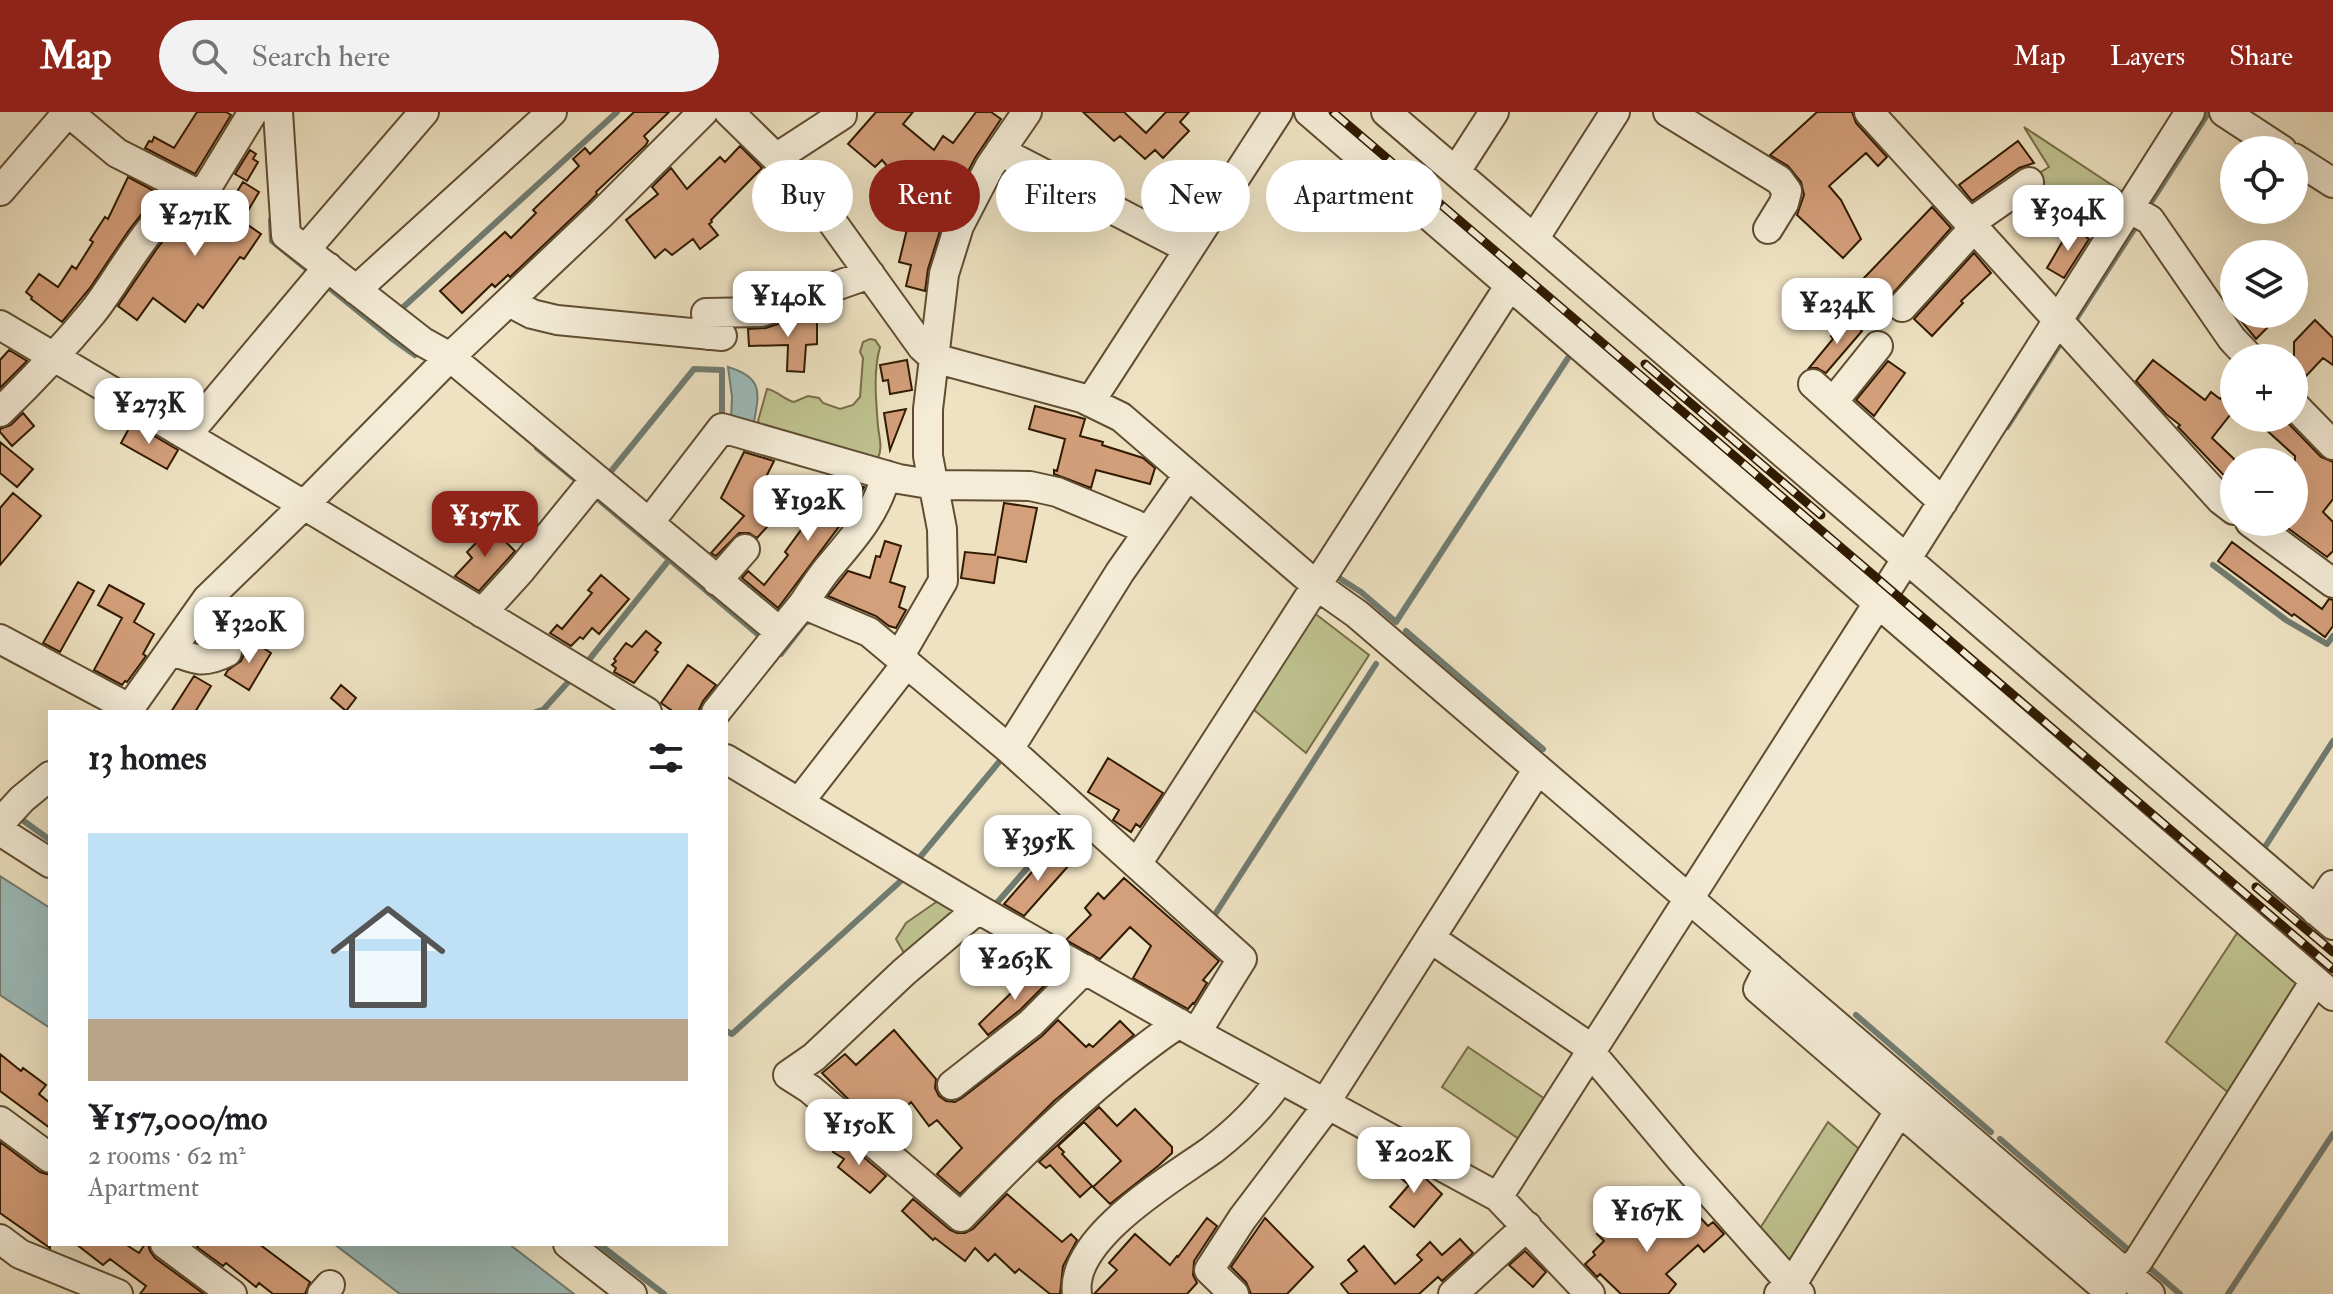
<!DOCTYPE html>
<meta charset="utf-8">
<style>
body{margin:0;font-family:"IM FELL Double Pica",serif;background:#f2f2f2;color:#202124;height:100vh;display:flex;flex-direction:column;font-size:30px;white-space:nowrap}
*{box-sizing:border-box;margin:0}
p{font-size:26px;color:#757577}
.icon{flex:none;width:44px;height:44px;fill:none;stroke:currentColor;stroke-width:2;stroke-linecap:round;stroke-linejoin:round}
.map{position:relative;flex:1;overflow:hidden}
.side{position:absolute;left:48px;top:598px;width:680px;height:536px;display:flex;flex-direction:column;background:#fff;border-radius:0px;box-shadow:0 8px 32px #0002}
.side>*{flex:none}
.banner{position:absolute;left:752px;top:48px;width:760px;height:72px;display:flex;gap:16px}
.tools{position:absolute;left:2220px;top:24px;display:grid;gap:16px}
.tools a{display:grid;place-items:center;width:88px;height:88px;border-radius:50%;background:#fff;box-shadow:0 8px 32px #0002;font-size:40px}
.price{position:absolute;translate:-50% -68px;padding:0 18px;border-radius:16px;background:#fff;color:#222;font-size:26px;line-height:52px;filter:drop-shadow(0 2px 4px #0008)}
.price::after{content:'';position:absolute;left:50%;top:48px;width:24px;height:18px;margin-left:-12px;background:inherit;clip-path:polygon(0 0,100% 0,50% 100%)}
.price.active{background:#8f2418;color:#fff}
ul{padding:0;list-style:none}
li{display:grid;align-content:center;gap:16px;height:424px;padding:0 40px}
li span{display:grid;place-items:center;height:248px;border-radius:0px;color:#555}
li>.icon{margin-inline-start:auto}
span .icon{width:144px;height:144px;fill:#fffc;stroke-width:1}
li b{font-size:34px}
h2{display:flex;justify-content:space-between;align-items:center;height:96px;padding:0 40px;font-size:34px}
.pill{padding:0 28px;border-radius:36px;background:#fff;box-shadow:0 8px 32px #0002;font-size:28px;line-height:72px}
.pill.active{background:#8f2418;color:#fff}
header{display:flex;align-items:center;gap:48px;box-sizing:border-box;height:112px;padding:0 40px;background:#8f2418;color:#fff}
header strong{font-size:38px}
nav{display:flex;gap:44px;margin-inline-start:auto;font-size:28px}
.search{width:560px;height:72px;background:#f2f2f2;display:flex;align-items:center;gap:20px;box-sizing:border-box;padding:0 28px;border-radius:44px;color:#757577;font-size:30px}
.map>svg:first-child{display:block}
.green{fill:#bec28f;stroke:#786e48;stroke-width:2}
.water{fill:#9cbcbb;stroke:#717c71;stroke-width:2}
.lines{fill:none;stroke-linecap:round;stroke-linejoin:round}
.stream{stroke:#717c71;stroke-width:6}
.building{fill:#d49f7b;stroke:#311b01;stroke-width:2}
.minor-casing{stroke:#604d31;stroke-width:32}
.minor{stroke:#f4ecd7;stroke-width:28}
.rail-casing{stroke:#311b01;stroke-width:9}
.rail{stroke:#f4ecd7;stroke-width:6;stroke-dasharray:18;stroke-linecap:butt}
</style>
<header>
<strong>Map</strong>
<div class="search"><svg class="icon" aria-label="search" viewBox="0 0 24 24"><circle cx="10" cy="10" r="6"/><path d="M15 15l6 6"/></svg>Search here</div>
<nav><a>Map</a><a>Layers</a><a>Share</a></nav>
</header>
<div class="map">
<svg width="2333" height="1182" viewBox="0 0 2333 1182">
<rect width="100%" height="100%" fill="#eee2c2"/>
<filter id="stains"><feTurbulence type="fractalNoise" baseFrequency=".0025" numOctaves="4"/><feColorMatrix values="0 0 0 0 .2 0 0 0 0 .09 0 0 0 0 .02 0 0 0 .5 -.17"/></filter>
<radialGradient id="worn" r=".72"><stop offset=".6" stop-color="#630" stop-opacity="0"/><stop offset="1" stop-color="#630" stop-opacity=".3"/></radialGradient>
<!-- green -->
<path class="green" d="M 2024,15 L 2127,83 L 2103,119 L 2035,76 L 2029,67 L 2049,55 Z
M 870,227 L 875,228 L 880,235 C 873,260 876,288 878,314 C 879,325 883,336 878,346 L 857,344 L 762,316 L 758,309 L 767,277 C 778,279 783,287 794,290 L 808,284 L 819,286 L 823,291 L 840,297 L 853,293 L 860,285 L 863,246 L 860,240 L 863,230 Z
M 1309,497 L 1369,543 L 1306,641 L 1248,593 Z
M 942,786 L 961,805 L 908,848 L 896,827 L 906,811 Z
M 2241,815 L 2300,866 L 2235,986 L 2166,930 Z
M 1468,935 L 1548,989 L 1522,1029 L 1442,975 Z
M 1828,1010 L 1867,1044 L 1796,1156 L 1757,1121 Z"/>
<!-- water -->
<path class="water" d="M 728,255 C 765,266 759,282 753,315 L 731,308 L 732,285 Z
M 0,764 L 50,796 L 50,916 L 0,883 Z
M 334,1132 L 509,1132 L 574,1182 L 400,1182 Z"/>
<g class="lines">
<!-- stream -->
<path class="stream" d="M 2148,95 L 2209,0
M 271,108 L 272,129 L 309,159
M 327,174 L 391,226 L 415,243
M 399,199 L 617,0
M 2076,207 L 2138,111
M 2007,315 L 2060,232
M 537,336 L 577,369
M 608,363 L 694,257 L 722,258 L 722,309
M 592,382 L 761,525
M 2213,453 L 2286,508 L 2327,532 L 2333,524
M 1336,464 L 1361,480 L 1396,510 L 1568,246
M 1406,519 L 1543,637
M 777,538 L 781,542 L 805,511 L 810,509 L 816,511
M 584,554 L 669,448
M 536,600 L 543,598 L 570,568
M 21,707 L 50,728
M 2263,738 L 2333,629
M 921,744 L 999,650
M 992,792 L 995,793 L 1069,708
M 1212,807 L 1376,552
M 1856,903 L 1991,1020
M 726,919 L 732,922 L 904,766
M 2000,1027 L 2132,1141
M 599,1132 L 664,1182
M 2144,1151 L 2180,1182
M 2228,1182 L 2333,1022"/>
</g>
<!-- building -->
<path class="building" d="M 197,0 L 226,0 L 231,3 L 195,62 L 145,36 L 149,29 L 152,30 L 154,25 L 174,36 Z
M 634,0 L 669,0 L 644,24 L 648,29 L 646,33 L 596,80 L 597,82 L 588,91 L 510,165 L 508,163 L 495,175 L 492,172 L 462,201 L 440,179 L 505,120 L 511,126 L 536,101 L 533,98 L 579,54 L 573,47 L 585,36 L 590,42 Z
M 876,0 L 913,0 L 903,12 L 934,38 L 943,24 L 953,31 L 976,0 L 991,0 L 1001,7 L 975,46 L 944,106 L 928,157 L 925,179 L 906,174 L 911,153 L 899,150 L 908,113 L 913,114 L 920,84 L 900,74 L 902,71 L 882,48 L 875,55 L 848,32 Z
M 1083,0 L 1124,0 L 1146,21 L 1166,0 L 1189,0 L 1180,10 L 1189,19 L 1163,46 L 1155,38 L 1145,47 L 1120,24 L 1114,29 Z
M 1817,0 L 1852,0 L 1856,11 L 1887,45 L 1878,54 L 1866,41 L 1829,74 L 1841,88 L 1861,127 L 1843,146 L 1797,103 L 1804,83 L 1801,70 L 1788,54 L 1770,43 Z
M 2018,29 L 2034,51 L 2019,56 L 1972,89 L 1959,73 Z
M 740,34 L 762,56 L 711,108 L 712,110 L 709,112 L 718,123 L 700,137 L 693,127 L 672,143 L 665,137 L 655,146 L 626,108 L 658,82 L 652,75 L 671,56 L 687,77 L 720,45 L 725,50 Z
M 250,38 L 256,42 L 253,47 L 258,50 L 247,69 L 235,62 Z
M 128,65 L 158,81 L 129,118 L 90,176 L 62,210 L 31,187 L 32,185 L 26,180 L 39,162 L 58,175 L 72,154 L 76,157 L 93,130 L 90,128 L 105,105 L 108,107 Z
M 243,70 L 259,80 L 242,109 L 261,122 L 244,147 L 240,145 L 203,196 L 198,192 L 185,210 L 153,186 L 137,208 L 118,194 L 156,138 L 170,120 L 174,123 L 183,107 L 196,98 L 216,90 L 227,96 Z
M 1026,72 L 1044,81 L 1031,98 L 1015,86 Z
M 1932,95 L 1951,116 L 1887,188 L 1864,166 Z
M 2071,115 L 2089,127 L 2064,166 L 2047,156 Z
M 1974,141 L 1991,161 L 1961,189 L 1963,191 L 1932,224 L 1914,207 Z
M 2240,202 L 2253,202 L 2267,216 L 2256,227 L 2238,205 Z
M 817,206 L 817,232 L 806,233 L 804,260 L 787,259 L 788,233 L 749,234 L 748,217 L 766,216 L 793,207 Z
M 1849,208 L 1862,219 L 1826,261 L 1817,256 L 1809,256 L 1833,227 L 1831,224 L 1842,212 L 1845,214 Z
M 2315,208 L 2333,226 L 2333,253 L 2323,246 L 2306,264 L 2294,253 L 2294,230 Z
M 9,238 L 27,249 L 0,276 L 0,248 Z
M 907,248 L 912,278 L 890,282 L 888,268 L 883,269 L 880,253 Z
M 2153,248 L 2205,288 L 2211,280 L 2220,287 L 2234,272 L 2234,298 L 2212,326 L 2234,347 L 2234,374 L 2178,315 L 2180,313 L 2166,302 L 2136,269 Z
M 1888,249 L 1905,261 L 1874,304 L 1856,288 Z
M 1035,294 L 1085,307 L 1080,324 L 1103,330 L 1102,333 L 1143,346 L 1155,356 L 1150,372 L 1096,358 L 1091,376 L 1054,362 L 1054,358 L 1057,359 L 1065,327 L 1029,317 Z
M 906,297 L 890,338 L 884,301 Z
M 23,301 L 34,314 L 12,334 L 0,320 L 0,317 L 11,313 Z
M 2253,306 L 2283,306 L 2321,345 L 2333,350 L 2333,387 L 2323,400 L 2333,410 L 2333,439 L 2327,445 L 2285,414 L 2288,410 L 2294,410 L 2295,344 Z
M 132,311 L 178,338 L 167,357 L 121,331 Z
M 0,330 L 33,357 L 17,375 L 0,361 Z
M 744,340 L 774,349 L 761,375 L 786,394 L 757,426 L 749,421 L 739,421 L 716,444 L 711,441 L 744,404 L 721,386 Z
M 848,370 L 864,375 L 856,392 L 778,496 L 742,466 L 748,459 L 764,473 L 788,443 L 785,440 L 833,374 L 838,377 L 840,373 L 846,376 Z
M 13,381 L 41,404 L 0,453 L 0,396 Z
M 1004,391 L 1037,396 L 1026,450 L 998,445 L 994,471 L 961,466 L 965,440 L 995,443 Z
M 488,413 L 515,439 L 479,479 L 455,464 L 472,446 L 467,440 L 478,429 L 475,426 Z
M 885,429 L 901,434 L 890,470 L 905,475 L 899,495 L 906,498 L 896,516 L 889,514 L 876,504 L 828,484 L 848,459 L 870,466 L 876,444 L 880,445 Z
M 2232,430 L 2322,497 L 2329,487 L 2333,488 L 2333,514 L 2325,525 L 2294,502 L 2292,504 L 2218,449 Z
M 601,463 L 629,487 L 599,522 L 592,516 L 583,527 L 580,525 L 571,534 L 550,521 L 557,513 L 562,517 L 592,481 L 588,478 Z
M 78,470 L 94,479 L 60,540 L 43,531 Z
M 109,473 L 144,492 L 134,510 L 154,522 L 143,542 L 146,544 L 127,570 L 125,569 L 122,573 L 94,558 L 122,506 L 98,493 Z
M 646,519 L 661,531 L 655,538 L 658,540 L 634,571 L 614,560 L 616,556 L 612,553 L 616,549 L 614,547 L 626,531 L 632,535 Z
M 248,526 L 271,541 L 249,578 L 225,563 L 228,558 L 241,549 L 244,542 L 243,535 Z
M 688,553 L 716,573 L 703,589 L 698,600 L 674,600 L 661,591 Z
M 194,564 L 211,574 L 195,600 L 171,600 Z
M 341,573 L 356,586 L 346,599 L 331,586 Z
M 1108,646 L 1163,681 L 1140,715 L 1136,712 L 1131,720 L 1113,708 L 1119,698 L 1088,680 Z
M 1053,736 L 1070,752 L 1024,804 L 1004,792 Z
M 1124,766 L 1219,849 L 1203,868 L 1207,871 L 1194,892 L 1193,891 L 1188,897 L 1133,866 L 1151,834 L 1130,815 L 1100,847 L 1066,828 L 1091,803 L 1085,796 L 1098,781 L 1104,787 Z
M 1037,856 L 1049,869 L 1020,898 L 988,923 L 979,912 Z
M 1058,908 L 1086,935 L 1089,932 L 1093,935 L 1120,909 L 1134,923 L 1054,989 L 960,1082 L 937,1062 L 962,1036 L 937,1008 L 929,1014 L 911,990 L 884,1017 L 848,987 L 822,961 L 845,942 L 856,953 L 894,918 L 936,967 L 935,976 L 939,984 L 946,989 L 955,990 L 962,986 L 1042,924 Z
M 0,942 L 21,959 L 23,956 L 46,973 L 39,982 L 50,991 L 50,1016 L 0,979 Z
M 1099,995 L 1117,1014 L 1135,997 L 1172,1035 L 1172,1041 L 1158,1054 L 1110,1092 L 1093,1075 L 1121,1049 L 1084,1010 L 1058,1034 L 1064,1040 L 1062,1042 L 1092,1074 L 1080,1085 L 1050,1053 L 1046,1056 L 1039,1050 Z
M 842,1027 L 886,1064 L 870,1081 L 838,1055 L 844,1047 L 833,1040 Z
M 0,1030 L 40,1060 L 50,1063 L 50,1136 L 0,1101 Z
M 1395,1049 L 1422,1063 L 1442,1082 L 1414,1115 L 1390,1095 L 1409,1073 L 1389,1056 Z
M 1007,1082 L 1062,1130 L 1071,1122 L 1077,1128 L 1063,1154 L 1060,1182 L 1050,1182 L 1019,1157 L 1015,1161 L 995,1142 L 988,1149 L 975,1136 L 965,1149 L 935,1126 L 933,1128 L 902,1099 L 913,1087 L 950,1118 L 957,1121 L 965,1121 L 973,1117 Z
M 1620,1100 L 1649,1130 L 1669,1112 L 1675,1118 L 1695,1100 L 1708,1114 L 1713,1110 L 1724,1122 L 1704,1140 L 1698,1133 L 1666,1162 L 1676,1172 L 1668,1182 L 1621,1182 L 1600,1162 L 1597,1165 L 1585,1152 L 1595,1143 L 1593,1140 L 1604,1129 L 1597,1122 Z
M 1207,1106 L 1217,1114 L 1194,1149 L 1193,1163 L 1197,1171 L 1187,1182 L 1094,1182 L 1117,1158 L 1109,1151 L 1135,1122 L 1170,1153 L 1177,1144 L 1178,1145 Z
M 1265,1106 L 1313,1155 L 1287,1182 L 1251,1182 L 1246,1170 L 1231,1155 Z
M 1460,1127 L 1473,1141 L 1442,1169 L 1438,1165 L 1419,1182 L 1349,1182 L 1341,1172 L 1357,1159 L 1348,1148 L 1364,1134 L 1395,1172 L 1422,1148 L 1417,1143 L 1430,1130 L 1442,1143 Z
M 76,1132 L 125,1132 L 139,1141 L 145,1132 L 148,1132 L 150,1139 L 155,1146 L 204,1182 L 140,1182 L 146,1174 L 110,1147 L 103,1153 Z
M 200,1132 L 259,1132 L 310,1170 L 305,1182 L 273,1182 L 259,1171 L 256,1175 L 226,1151 L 223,1154 L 197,1135 Z
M 1525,1139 L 1546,1160 L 1533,1175 L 1509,1153 Z"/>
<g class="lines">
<defs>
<path id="minor" d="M 68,0 L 117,41 L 192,79
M 278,0 L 286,123 L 423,230 L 450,245 L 780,520 L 803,492 L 869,520 L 1009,637 L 1242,847 L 1196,921
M 729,0 L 810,79 L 922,235 L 934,246 L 1082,286 L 1121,305 L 1316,473 L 1357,502 L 2150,1182
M 1309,0 L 2333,884
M 1386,0 L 2333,813
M 1668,0 L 1779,68 L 1787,79 L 1784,91 L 1768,117
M 1869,0 L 2221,388 L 2234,398
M 2224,0 L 2282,38
M 1000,39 L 1189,137
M 776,46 L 842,3
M 2294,46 L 2333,71
M 1456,59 L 1494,0
M 0,79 L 68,0
M 2129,96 L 2150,108 L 2232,227 L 2250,246
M 1970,111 L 2029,70
M 1534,127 L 1615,0
M 306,137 L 424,0
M 356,178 L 552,0
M 509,190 L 532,202 L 557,208 L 722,224
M 1902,195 L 1974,116
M 0,213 L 304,393 L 450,245 L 600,103 L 703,0
M 708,223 L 706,201 L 761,200 L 870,162
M 1813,272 L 1943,390
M 1090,290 L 1278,0
M 1833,290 L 1878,234
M 2294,293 L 2333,333
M 0,300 C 32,269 63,236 92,201 C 122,165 158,84 206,77 L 253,0
M 187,323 L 328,155
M 2250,410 L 2333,471
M 649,411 L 722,316 L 899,367 L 935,373 L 1030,374 L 1057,380 L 1134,412 L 1148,420
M 717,469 L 745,437
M 803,492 C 811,480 819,467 829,455 C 853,427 877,400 886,363
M 482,501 L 521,458 L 595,367
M 0,527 L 131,597
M 171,538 C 194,548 204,552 227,540
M 899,545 L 943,469 L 942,417 L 928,344 L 928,297 L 944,162 L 959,114 L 990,54 L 1027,0
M 127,600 L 207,487 L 304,393 L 647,600
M 716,600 L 780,520
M 1009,637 L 1120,460 L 1188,363
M 726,647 L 978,797 L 1196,921 L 1498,1085 L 1590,1182
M 800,689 L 907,551
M 0,711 L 22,687 L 50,664
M 0,719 L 50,751
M 1137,752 L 1510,173
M 978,797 L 904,860 L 814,945 L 788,963 L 810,977 L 961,1105 C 1027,1035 1100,965 1179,911
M 2316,799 L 2333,773
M 1430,826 L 1582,930 L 1682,1049 L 1800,1182
M 1769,855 L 1758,877 L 2112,1182
M 952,973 L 1031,911 L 1085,857
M 1325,991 L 1538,657
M 0,1009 L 50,1046
M 1498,1085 L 1907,446 L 2190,0
M 0,1127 L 20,1142 L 118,1182
M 165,1132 L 232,1182
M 568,1132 L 632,1182
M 2111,1173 L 2138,1149 L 2315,869
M 322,1182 L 330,1173
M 1077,1182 C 1069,1126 1173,1066 1212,1038 C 1237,1019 1263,993 1280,967
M 1234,1182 L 1209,1158 L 1242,1107 L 1328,993
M 1453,1182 L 1527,1114
M 1779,1182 L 1792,1172 L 1908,985"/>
</defs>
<!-- minor casing -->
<use href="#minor" class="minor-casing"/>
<!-- minor -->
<use href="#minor" class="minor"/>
<defs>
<path id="rail" d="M 1333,0 L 2333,857
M 1645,252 L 1821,403
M 2256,775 L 2333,840"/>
</defs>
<!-- rail casing -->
<use href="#rail" class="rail-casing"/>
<!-- rail -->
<use href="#rail" class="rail"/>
</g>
<rect width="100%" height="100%" filter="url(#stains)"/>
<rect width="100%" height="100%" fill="url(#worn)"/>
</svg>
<div class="tools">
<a><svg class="icon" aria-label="locate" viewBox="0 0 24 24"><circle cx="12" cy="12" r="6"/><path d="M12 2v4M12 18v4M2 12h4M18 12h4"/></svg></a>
<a><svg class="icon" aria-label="layers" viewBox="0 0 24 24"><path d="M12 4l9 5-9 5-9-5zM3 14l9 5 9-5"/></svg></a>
<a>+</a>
<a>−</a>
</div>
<b class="price" style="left:2068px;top:141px">¥304K</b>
<b class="price" style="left:195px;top:146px">¥271K</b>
<b class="price" style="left:788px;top:227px">¥140K</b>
<b class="price" style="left:1837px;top:234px">¥234K</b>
<b class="price" style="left:149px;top:334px">¥273K</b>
<b class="price" style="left:808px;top:431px">¥192K</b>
<b class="price active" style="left:485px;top:447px">¥157K</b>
<b class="price" style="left:249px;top:553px">¥320K</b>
<b class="price" style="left:1038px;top:771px">¥395K</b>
<b class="price" style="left:1015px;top:890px">¥263K</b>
<b class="price" style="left:859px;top:1055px">¥150K</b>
<b class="price" style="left:1414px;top:1083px">¥202K</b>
<b class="price" style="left:1647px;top:1142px">¥167K</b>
<div class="banner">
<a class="pill">Buy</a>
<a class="pill active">Rent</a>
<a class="pill">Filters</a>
<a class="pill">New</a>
<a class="pill">Apartment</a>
</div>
<section class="side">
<h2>13 homes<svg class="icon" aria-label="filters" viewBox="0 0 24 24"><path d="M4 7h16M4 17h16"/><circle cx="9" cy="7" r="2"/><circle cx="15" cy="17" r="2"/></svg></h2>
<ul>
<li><span style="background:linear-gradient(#bfe0f5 75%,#b9a48a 0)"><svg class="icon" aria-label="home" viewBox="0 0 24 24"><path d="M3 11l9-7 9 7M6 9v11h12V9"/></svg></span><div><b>¥157,000/mo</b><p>2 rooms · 62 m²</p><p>Apartment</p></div></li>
</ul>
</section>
</div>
